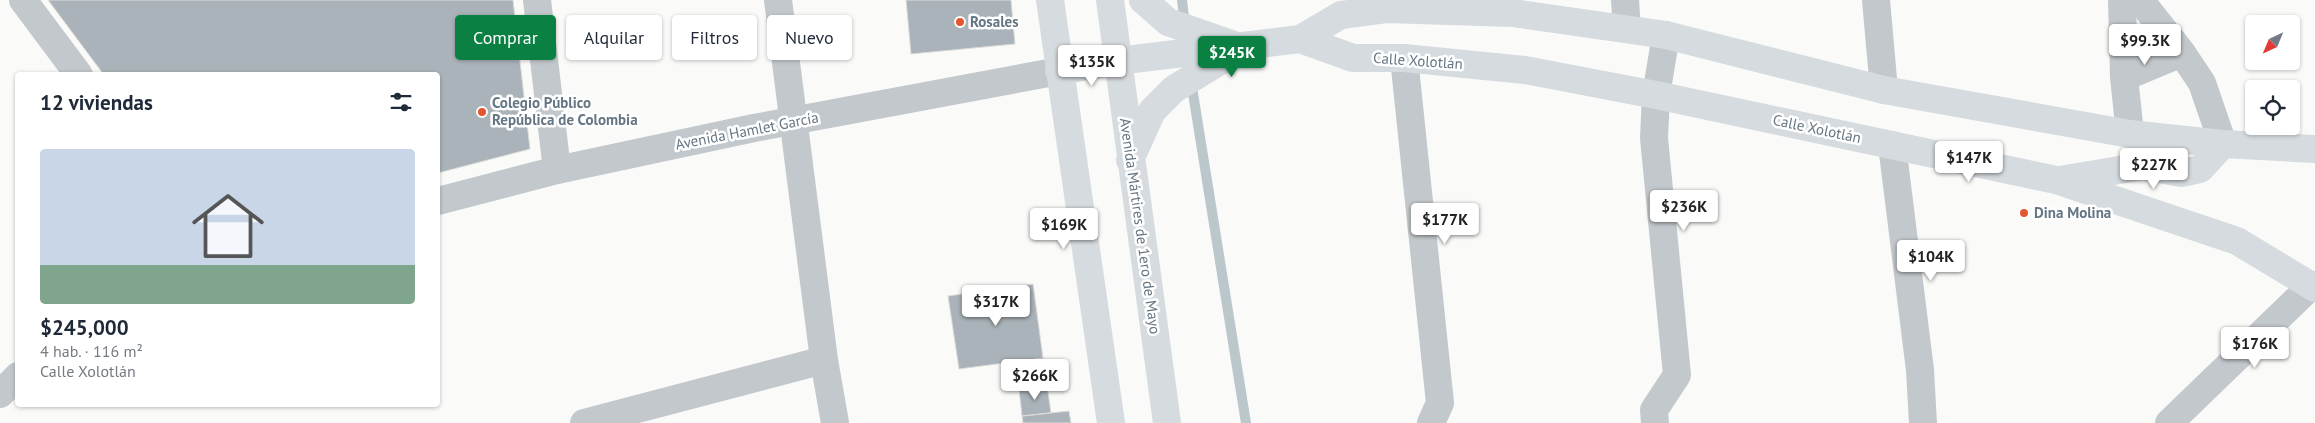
<!DOCTYPE html>
<html lang="es">
<meta charset="utf-8">
<style>
body{margin:0;font-family:"PT Sans",sans-serif;background:#f6f6f7;color:#1f2937;height:100vh;display:flex;flex-direction:column;font-size:19px;white-space:nowrap}
*{box-sizing:border-box;margin:0}
p{font-size:16px;color:#747a83}
.icon{flex:none;width:28px;height:28px;fill:none;stroke:currentColor;stroke-width:2;stroke-linecap:round;stroke-linejoin:round}
.map{position:relative;flex:1;overflow:hidden}
.side{position:absolute;left:15px;top:72px;width:425px;height:335px;display:flex;flex-direction:column;background:#fff;border-radius:5px;box-shadow:0 1px 4px #0004}
.side>*{flex:none}
.guide{position:absolute;left:455px;top:15px;width:475px;height:45px;display:flex;gap:10px}
.needle{width:32px;rotate:224deg}
.buttons{position:absolute;left:2245px;top:15px;display:grid;gap:10px}
.buttons a{display:grid;place-items:center;width:55px;height:55px;border-radius:5px;background:#fff;box-shadow:0 1px 4px #0004;font-size:25px}
.price{position:absolute;translate:-50% -42px;padding:0 11px;border-radius:5px;background:#fff;color:#222;font-size:16px;line-height:32px;filter:drop-shadow(0 1px 2px #0008)}
.price::after{content:'';position:absolute;left:50%;top:30px;width:15px;height:11px;margin-left:-8px;background:inherit;clip-path:polygon(0 0,100% 0,50% 100%)}
.price.current{background:#0b8043;color:#fff}
ul{padding:0;list-style:none}
li{display:grid;align-content:center;gap:10px;height:265px;padding:0 25px}
li span{display:grid;place-items:center;height:155px;border-radius:5px;color:#555}
li>.icon{margin-inline-start:auto}
span .icon{width:90px;height:90px;fill:#fffc;stroke-width:1}
li b{font-size:21px}
h2{display:flex;justify-content:space-between;align-items:center;height:60px;padding:0 25px;font-size:21px}
.pill{padding:0 18px;border-radius:5px;background:#fff;box-shadow:0 1px 4px #0004;font-size:18px;line-height:45px}
.pill.current{background:#0b8043;color:#fff}
.map>svg:first-child{display:block}
.lines{fill:none;stroke-linecap:round;stroke-linejoin:round}
.stream{stroke:#bbc7cb;stroke-width:10}
.building{fill:#aab3b9;stroke:#dcdcda}
.street{stroke:#c3c8cc;stroke-width:28}
.secondary{stroke:#d6dbdf;stroke-width:28}
.poi-dot{fill:#e4572e;stroke:#fff;stroke-width:2}
.labels{text-anchor:middle;stroke-width:5;stroke-linejoin:round;paint-order:stroke}
.poi-label{font-size:15px;font-weight:bold;fill:#657683;stroke:#fff;text-anchor:start}
.street-label{font-size:15px;fill:#657683;stroke:#fff}
</style>
<div class="map">
<svg width="2315" height="423" viewBox="0 0 2315 423">
<rect width="100%" height="100%" fill="#fafaf8"/>
<g class="lines">
<!-- stream -->
<path class="stream" d="M 1182,0 L 1185,26
M 1191,81 L 1246,423"/>
</g>
<!-- building -->
<path class="building" d="M 48,0 L 513,0 L 530,149 L 438,173 L 438,75 L 104,75 Z
M 906,0 L 1011,0 L 1015,44 L 911,54 Z
M 1033,284 L 1043,358 L 959,369 L 948,296 Z
M 1043,358 L 1047,385 L 1019,389 L 1016,362 Z
M 1047,385 L 1051,413 L 1022,416 L 1019,389 Z
M 1069,411 L 1071,423 L 1023,423 L 1022,416 Z"/>
<g class="lines">
<!-- street -->
<path class="street" d="M 23,0 L 79,75
M 537,0 L 557,170
M 778,0 L 824,360 L 835,423
M 1625,0 L 1627,29
M 1876,0 L 1884,90
M 2122,0 L 2124,77 L 2130,134
M 2140,0 L 2182,53 L 2202,83 L 2223,144
M 1404,58 L 1440,403 L 1431,423
M 2124,77 L 2182,53
M 1892,145 L 1920,370 L 1923,423
M 438,201 L 557,170 L 754,128 L 1059,71
M 0,394 L 18,376
M 584,423 L 824,360
M 1655,423 L 1654,410 L 1677,375 L 1654,138 L 1656,95 L 1666,35
M 2169,423 L 2312,285"/>
<!-- secondary -->
<path class="secondary" d="M 1050,0 L 1111,423
M 1110,0 L 1167,423
M 1143,0 L 1168,22 L 1234,45
M 1300,39 L 1353,58 L 1404,58 L 1525,70 L 1656,95 L 2056,180 L 2237,241 L 2315,288
M 1059,71 L 1117,61 L 1300,39 L 1341,15 L 1386,9 L 1513,13 L 1666,35 L 1884,90 L 2130,134 L 2223,144 L 2315,149
M 1130,160 L 1152,111 L 1174,89 L 1235,52
M 2060,180 L 2143,166 L 2181,173 L 2200,169 L 2223,144"/>
</g>
<!-- markers -->
<g class="poi-dot">
<circle cx="960" cy="22" r="5"/>
<circle cx="482" cy="112" r="5"/>
<circle cx="2024" cy="213" r="5"/>
</g>
<g class="labels">
<!-- poi labels -->
<g class="poi-label">
<text x="970" y="27">Rosales</text>
<text x="492" y="108">Colegio Público<tspan x="492" dy="17">República de Colombia</tspan></text>
<text x="2034" y="218">Dina Molina</text>
</g>
<!-- street labels -->
<g class="street-label">
<text transform="translate(1418 61) rotate(4)" y="5">Calle Xolotlán</text>
<text transform="translate(1817 129) rotate(12)" y="5">Calle Xolotlán</text>
<text transform="translate(747 131) rotate(-11)" y="5">Avenida Hamlet García</text>
<text transform="translate(1140 226) rotate(82)" y="5">Avenida Mártires de 1ero de Mayo</text>
</g>
</g>
</svg>
<div class="buttons">
<a><svg class="needle" viewBox="-14 -14 28 28"><path d="M0-13l5 13h-10z" fill="#e53935"/><path d="M0 13l5-13h-10z" fill="#747a83"/></svg></a>
<a><svg class="icon" aria-label="locate" viewBox="0 0 24 24"><circle cx="12" cy="12" r="6"/><path d="M12 2v4M12 18v4M2 12h4M18 12h4"/></svg></a>
</div>
<b class="price" style="left:2145px;top:66px">$99.3K</b>
<b class="price current" style="left:1232px;top:78px">$245K</b>
<b class="price" style="left:1092px;top:87px">$135K</b>
<b class="price" style="left:1969px;top:183px">$147K</b>
<b class="price" style="left:2154px;top:190px">$227K</b>
<b class="price" style="left:1684px;top:232px">$236K</b>
<b class="price" style="left:1445px;top:245px">$177K</b>
<b class="price" style="left:1064px;top:250px">$169K</b>
<b class="price" style="left:1931px;top:282px">$104K</b>
<b class="price" style="left:996px;top:327px">$317K</b>
<b class="price" style="left:2255px;top:369px">$176K</b>
<b class="price" style="left:1035px;top:401px">$266K</b>
<div class="guide">
<a class="pill current">Comprar</a>
<a class="pill">Alquilar</a>
<a class="pill">Filtros</a>
<a class="pill">Nuevo</a>
</div>
<section class="side">
<h2>12 viviendas<svg class="icon" aria-label="filters" viewBox="0 0 24 24"><path d="M4 7h16M4 17h16"/><circle cx="9" cy="7" r="2"/><circle cx="15" cy="17" r="2"/></svg></h2>
<ul>
<li><span style="background:linear-gradient(#c9d6e8 75%,#7fa58c 0)"><svg class="icon" aria-label="home" viewBox="0 0 24 24"><path d="M3 11l9-7 9 7M6 9v11h12V9"/></svg></span><div><b>$245,000</b><p>4 hab. · 116 m²</p><p>Calle Xolotlán</p></div></li>
</ul>
</section>
</div>
